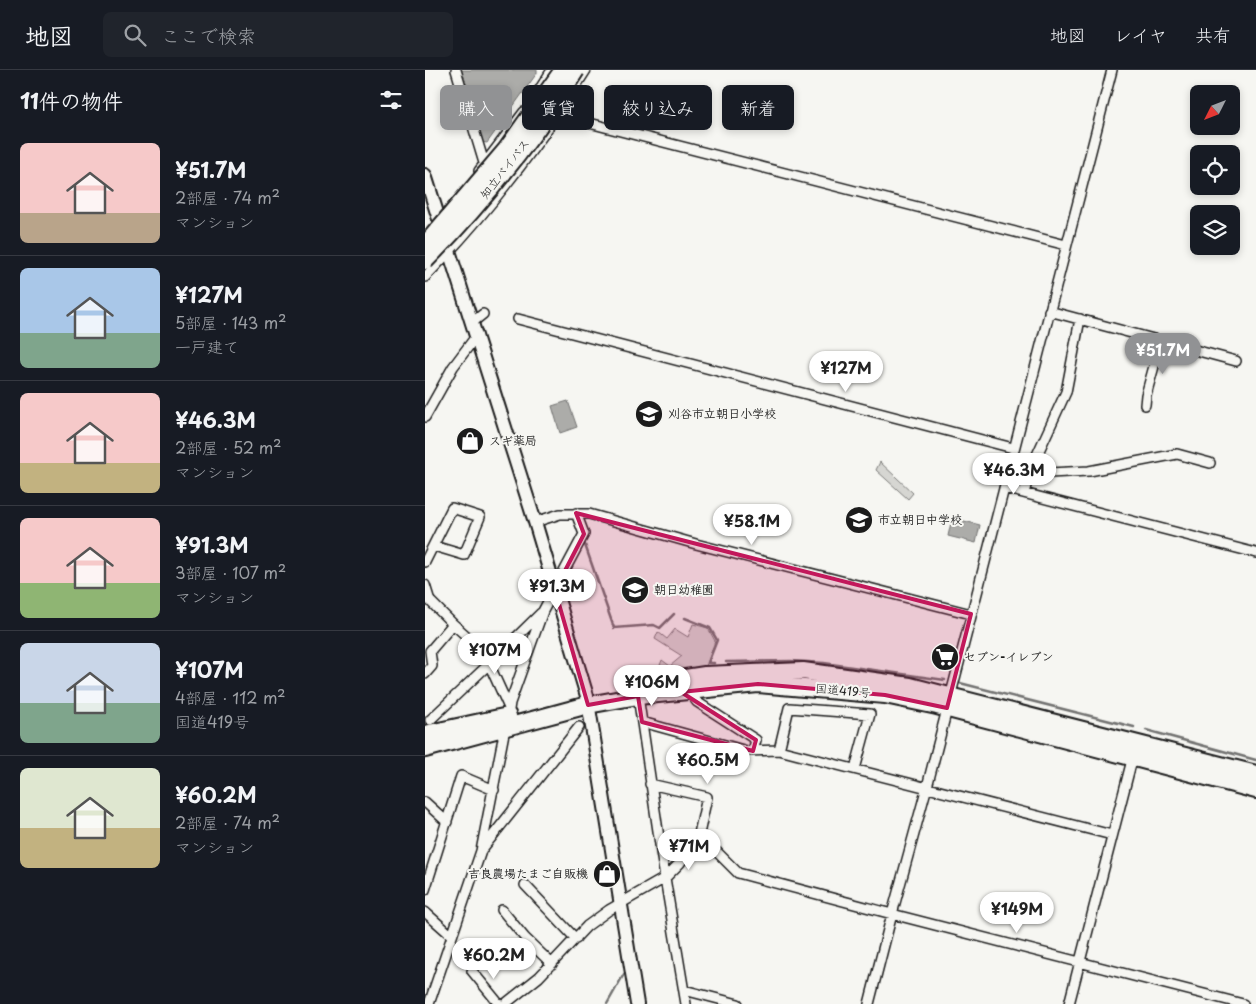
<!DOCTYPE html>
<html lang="ja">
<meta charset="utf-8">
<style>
body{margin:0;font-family:"Playpen Sans","Klee One",sans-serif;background:#20242c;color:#f1f3f6;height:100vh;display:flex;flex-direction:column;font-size:19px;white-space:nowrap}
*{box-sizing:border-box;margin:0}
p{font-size:16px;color:#9ea1a6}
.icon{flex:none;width:28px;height:28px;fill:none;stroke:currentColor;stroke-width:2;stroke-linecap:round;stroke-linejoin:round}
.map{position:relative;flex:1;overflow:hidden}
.drawer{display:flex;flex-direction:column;background:#171b24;width:425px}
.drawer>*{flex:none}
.guide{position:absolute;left:15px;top:15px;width:475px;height:45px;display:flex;gap:10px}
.needle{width:32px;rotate:228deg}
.buttons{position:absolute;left:765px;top:15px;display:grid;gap:10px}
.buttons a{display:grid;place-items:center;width:50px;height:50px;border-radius:8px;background:#171b24;box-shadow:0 2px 8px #0003;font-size:25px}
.price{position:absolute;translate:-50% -42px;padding:0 11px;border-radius:18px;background:#fff;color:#222;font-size:16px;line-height:32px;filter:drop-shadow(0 1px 2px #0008)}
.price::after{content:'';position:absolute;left:50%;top:30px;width:15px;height:11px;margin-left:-8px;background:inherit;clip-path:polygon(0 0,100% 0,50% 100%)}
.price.current{background:#919294;color:#fff}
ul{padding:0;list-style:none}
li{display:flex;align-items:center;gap:15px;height:125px;padding:0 20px}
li+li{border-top:1px solid #363941}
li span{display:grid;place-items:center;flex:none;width:140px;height:100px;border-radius:8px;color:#555}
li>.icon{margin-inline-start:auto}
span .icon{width:60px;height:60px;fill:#fffc;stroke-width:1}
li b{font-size:21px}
h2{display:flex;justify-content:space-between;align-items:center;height:60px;padding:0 20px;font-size:21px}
.tag{padding:0 18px;border-radius:8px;background:#171b24;box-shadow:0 2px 8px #0003;font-size:18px;line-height:45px}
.tag.current{background:#919294;color:#fff}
header{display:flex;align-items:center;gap:30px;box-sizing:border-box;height:70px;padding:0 25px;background:#171b24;border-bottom:1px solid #363941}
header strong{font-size:24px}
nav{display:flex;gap:28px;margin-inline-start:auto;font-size:18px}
.search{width:350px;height:45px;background:#20242c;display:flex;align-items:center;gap:12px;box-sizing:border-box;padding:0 18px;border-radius:8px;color:#9ea1a6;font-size:19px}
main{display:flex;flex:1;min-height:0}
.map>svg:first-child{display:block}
.green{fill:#d6d6d2;stroke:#797977}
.water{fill:#acaca9;stroke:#727271}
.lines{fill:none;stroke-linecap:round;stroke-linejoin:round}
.stream{stroke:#727271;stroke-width:2.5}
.street-casing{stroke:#1c1c1c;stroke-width:12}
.secondary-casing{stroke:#1c1c1c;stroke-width:16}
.highway-casing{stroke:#1c1c1c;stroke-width:20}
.street{stroke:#f6f6f2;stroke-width:9}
.secondary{stroke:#f6f6f2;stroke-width:12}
.highway{stroke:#f6f6f2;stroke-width:16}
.highway-bridge-casing{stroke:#1c1c1c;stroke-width:20;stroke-linecap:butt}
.highway-bridge{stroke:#f6f6f2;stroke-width:16}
.marked{fill:#c2185b;fill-opacity:0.2;stroke:#c2185b;stroke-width:4;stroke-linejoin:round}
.labels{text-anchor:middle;stroke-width:4;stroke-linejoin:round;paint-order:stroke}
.street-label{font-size:12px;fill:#1c1c1c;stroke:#f6f6f2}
.poi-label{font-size:12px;font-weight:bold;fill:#1c1c1c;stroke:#f6f6f2;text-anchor:start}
</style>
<header>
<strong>地図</strong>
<div class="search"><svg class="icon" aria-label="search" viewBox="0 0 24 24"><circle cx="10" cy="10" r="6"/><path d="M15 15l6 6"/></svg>ここで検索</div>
<nav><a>地図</a><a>レイヤ</a><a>共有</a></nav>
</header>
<main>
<section class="drawer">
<h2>11件の物件<svg class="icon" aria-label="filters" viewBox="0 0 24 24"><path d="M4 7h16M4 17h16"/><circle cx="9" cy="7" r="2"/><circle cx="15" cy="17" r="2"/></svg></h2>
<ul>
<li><span style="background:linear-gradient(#f6c9c9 70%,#b9a48a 0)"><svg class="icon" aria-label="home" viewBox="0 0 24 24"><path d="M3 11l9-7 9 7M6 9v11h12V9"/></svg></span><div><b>¥51.7M</b><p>2部屋 · 74 m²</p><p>マンション</p></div></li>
<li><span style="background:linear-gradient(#a9c7e8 65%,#7fa58c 0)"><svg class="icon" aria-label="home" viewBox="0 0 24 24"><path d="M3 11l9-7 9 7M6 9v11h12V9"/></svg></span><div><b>¥127M</b><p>5部屋 · 143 m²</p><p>一戸建て</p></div></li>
<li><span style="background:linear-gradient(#f6c9c9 70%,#c2b280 0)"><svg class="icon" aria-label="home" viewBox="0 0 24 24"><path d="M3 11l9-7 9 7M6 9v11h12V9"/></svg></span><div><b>¥46.3M</b><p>2部屋 · 52 m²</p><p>マンション</p></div></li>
<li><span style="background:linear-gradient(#f6c9c9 65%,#8fb573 0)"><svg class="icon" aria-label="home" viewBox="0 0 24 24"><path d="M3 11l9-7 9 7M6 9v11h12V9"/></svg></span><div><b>¥91.3M</b><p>3部屋 · 107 m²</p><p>マンション</p></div></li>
<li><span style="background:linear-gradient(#c9d6e8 60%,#7fa58c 0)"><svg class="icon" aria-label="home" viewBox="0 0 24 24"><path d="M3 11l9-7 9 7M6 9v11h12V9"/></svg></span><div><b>¥107M</b><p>4部屋 · 112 m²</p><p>国道419号</p></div></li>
<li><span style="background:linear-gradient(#dfe7d0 60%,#c2b280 0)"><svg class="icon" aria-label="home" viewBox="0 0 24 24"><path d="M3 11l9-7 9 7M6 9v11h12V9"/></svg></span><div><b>¥60.2M</b><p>2部屋 · 74 m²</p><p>マンション</p></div></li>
</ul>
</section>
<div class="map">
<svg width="831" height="934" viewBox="0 0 831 934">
<rect width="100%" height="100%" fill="#f6f6f2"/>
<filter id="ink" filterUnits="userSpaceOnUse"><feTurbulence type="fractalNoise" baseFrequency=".02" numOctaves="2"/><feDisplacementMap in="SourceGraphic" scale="10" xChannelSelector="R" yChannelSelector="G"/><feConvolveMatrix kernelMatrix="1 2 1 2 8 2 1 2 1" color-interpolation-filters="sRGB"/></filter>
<g filter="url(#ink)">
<!-- green -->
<path class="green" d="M 455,392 L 488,423 L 483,429 L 451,400 Z
M 268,554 L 283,558 L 290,571 L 280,599 L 207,609 L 205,604 L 225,598 L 229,601 L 234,598 L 237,590 L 245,596 L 257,586 L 230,569 L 233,562 L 242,569 L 250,559 L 263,567 Z"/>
<!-- water -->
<path class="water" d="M 34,0 L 112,0 L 112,3 L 62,73 L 57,72 Z
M 143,331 L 152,357 L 135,363 L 127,336 Z
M 527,448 L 555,455 L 551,473 L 523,466 Z"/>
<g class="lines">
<!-- stream -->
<path class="stream" d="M 159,472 L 189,558 L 229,555 L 235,558 L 249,544
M 260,548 L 285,558 L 292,570 L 283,593 L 289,593
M 301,592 L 366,591 L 399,593 L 520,610
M 535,613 L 709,657
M 721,660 L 831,690
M 182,934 L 199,904"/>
<defs>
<path id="street" d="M 31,0 L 59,93
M 111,25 L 127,0
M 122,40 L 133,45 L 641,175
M 54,101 L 99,42
M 0,207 C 61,145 115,74 161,0
M 624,241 L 811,291
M 93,249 L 588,378
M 48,252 L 58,244
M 720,335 L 721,325 L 736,271
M 0,347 L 28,297 L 52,265
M 604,404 L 664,401 L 752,384 L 785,393
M 579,418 L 831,483
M 599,423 L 606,398 L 641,322 L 655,249
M 110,452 L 135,444 L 164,444 L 271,474 L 546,544
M 0,492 L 27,438 L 55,447 L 39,485 L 9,476
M 0,515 L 5,531 L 28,554 L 5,581 L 7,596 L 0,604
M 264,621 L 272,632 L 331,670 L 328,681
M 213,626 L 240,808 L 261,934
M 84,638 L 64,594 L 116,543
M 83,646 L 85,633 L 118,541 L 159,464 L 151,443
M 5,650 L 64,594 L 53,576 L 28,554
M 217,652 L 322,681 L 354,680 L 687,765
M 354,680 L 364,638 L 445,644 L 430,699
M 225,714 L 282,727 L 274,764
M 0,732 L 22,752
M 58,778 L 154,657
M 100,815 L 151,869
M 0,820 L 36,706 L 69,720
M 77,840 L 100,868 L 127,894
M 0,842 L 27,866
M 47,901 L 74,934
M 259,920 L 313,934
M 4,934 L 56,781 L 80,658
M 80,934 L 114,907 L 162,856 L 184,840 L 240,808 L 255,793 L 274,764 L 313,803 L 467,844 L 503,713 L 687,0
M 444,934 L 467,844 L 818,934
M 644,934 L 708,686"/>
<path id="secondary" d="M 0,105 L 110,452 L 162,626 L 212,934"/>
<path id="highway" d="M 202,617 L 280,605 L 378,601 L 485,616 L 831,704
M 0,664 L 83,646
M 0,679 L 163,635 L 213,626 L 333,614 L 460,625 L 512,636 L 831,720"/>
</defs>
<!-- street casing -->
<use href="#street" class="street-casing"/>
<!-- secondary casing -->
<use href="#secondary" class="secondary-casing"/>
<!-- highway casing -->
<use href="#highway" class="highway-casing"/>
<!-- street -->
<use href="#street" class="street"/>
<!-- secondary -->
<use href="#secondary" class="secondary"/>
<!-- highway -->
<use href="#highway" class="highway"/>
<defs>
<path id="highway-bridge" d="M 0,175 L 81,80 L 138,0
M 0,191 C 57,133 108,70 151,0"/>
</defs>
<!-- highway-bridge casing -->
<use href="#highway-bridge" class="highway-bridge-casing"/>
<!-- highway-bridge -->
<use href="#highway-bridge" class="highway-bridge"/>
</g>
</g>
<!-- marked area -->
<path class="marked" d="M 151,443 L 546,544 L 522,638 L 460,625 L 333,614 L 256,622 L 331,670 L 328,681 L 217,652 L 213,626 L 163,635 L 130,520 L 159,464 Z"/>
<!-- icons -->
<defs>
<symbol id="school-disc" viewBox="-11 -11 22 22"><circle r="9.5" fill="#1c1c1c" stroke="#f6f6f2"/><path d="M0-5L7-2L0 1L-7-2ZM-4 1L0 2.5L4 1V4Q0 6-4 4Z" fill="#fff"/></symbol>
<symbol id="shop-disc" viewBox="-11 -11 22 22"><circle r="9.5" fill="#1c1c1c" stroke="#f6f6f2"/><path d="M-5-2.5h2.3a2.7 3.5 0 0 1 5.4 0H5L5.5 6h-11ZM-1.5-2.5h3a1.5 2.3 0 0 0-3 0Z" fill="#fff"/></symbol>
<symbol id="supermarket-disc" viewBox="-11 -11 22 22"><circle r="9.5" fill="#1c1c1c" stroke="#f6f6f2"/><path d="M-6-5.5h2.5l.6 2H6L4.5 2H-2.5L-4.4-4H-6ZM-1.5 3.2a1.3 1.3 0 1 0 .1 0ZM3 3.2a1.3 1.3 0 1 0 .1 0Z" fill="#fff"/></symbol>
</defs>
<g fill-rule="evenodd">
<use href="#school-disc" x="208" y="328" width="32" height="32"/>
<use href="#shop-disc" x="29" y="355" width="32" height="32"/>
<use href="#school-disc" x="418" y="434" width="32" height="32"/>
<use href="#school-disc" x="194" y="504" width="32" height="32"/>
<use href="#supermarket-disc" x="504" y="571" width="32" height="32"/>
<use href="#shop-disc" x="166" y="788" width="32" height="32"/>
</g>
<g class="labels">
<!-- street labels -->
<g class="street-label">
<text transform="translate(80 99) rotate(-52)" y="4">知立バイパス</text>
<text transform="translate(418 621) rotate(5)" y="4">国道419号</text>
</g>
<!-- poi labels -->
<g class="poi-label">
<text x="243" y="348">刈谷市立朝日小学校</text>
<text x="64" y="375">スギ薬局</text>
<text x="453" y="454">市立朝日中学校</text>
<text x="229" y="524">朝日幼稚園</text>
<text x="539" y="591">セブン-イレブン</text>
<text x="163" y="808" text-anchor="end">吉良農場たまご自販機</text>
</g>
</g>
</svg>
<div class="buttons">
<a><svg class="needle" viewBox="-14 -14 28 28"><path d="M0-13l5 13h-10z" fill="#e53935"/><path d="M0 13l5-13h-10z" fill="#9ea1a6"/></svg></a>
<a><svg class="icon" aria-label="locate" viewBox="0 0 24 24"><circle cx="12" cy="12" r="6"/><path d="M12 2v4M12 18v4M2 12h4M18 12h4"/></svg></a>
<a><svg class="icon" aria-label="layers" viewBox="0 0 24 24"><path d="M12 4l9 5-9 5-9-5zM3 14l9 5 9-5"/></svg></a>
</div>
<b class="price current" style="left:738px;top:305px">¥51.7M</b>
<b class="price" style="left:421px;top:323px">¥127M</b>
<b class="price" style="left:589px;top:425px">¥46.3M</b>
<b class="price" style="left:327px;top:476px">¥58.1M</b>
<b class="price" style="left:132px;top:541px">¥91.3M</b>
<b class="price" style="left:70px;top:605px">¥107M</b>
<b class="price" style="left:227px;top:637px">¥106M</b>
<b class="price" style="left:283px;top:715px">¥60.5M</b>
<b class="price" style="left:264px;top:801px">¥71M</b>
<b class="price" style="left:592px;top:864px">¥149M</b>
<b class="price" style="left:69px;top:910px">¥60.2M</b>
<div class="guide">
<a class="tag current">購入</a>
<a class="tag">賃貸</a>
<a class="tag">絞り込み</a>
<a class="tag">新着</a>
</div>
</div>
</main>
